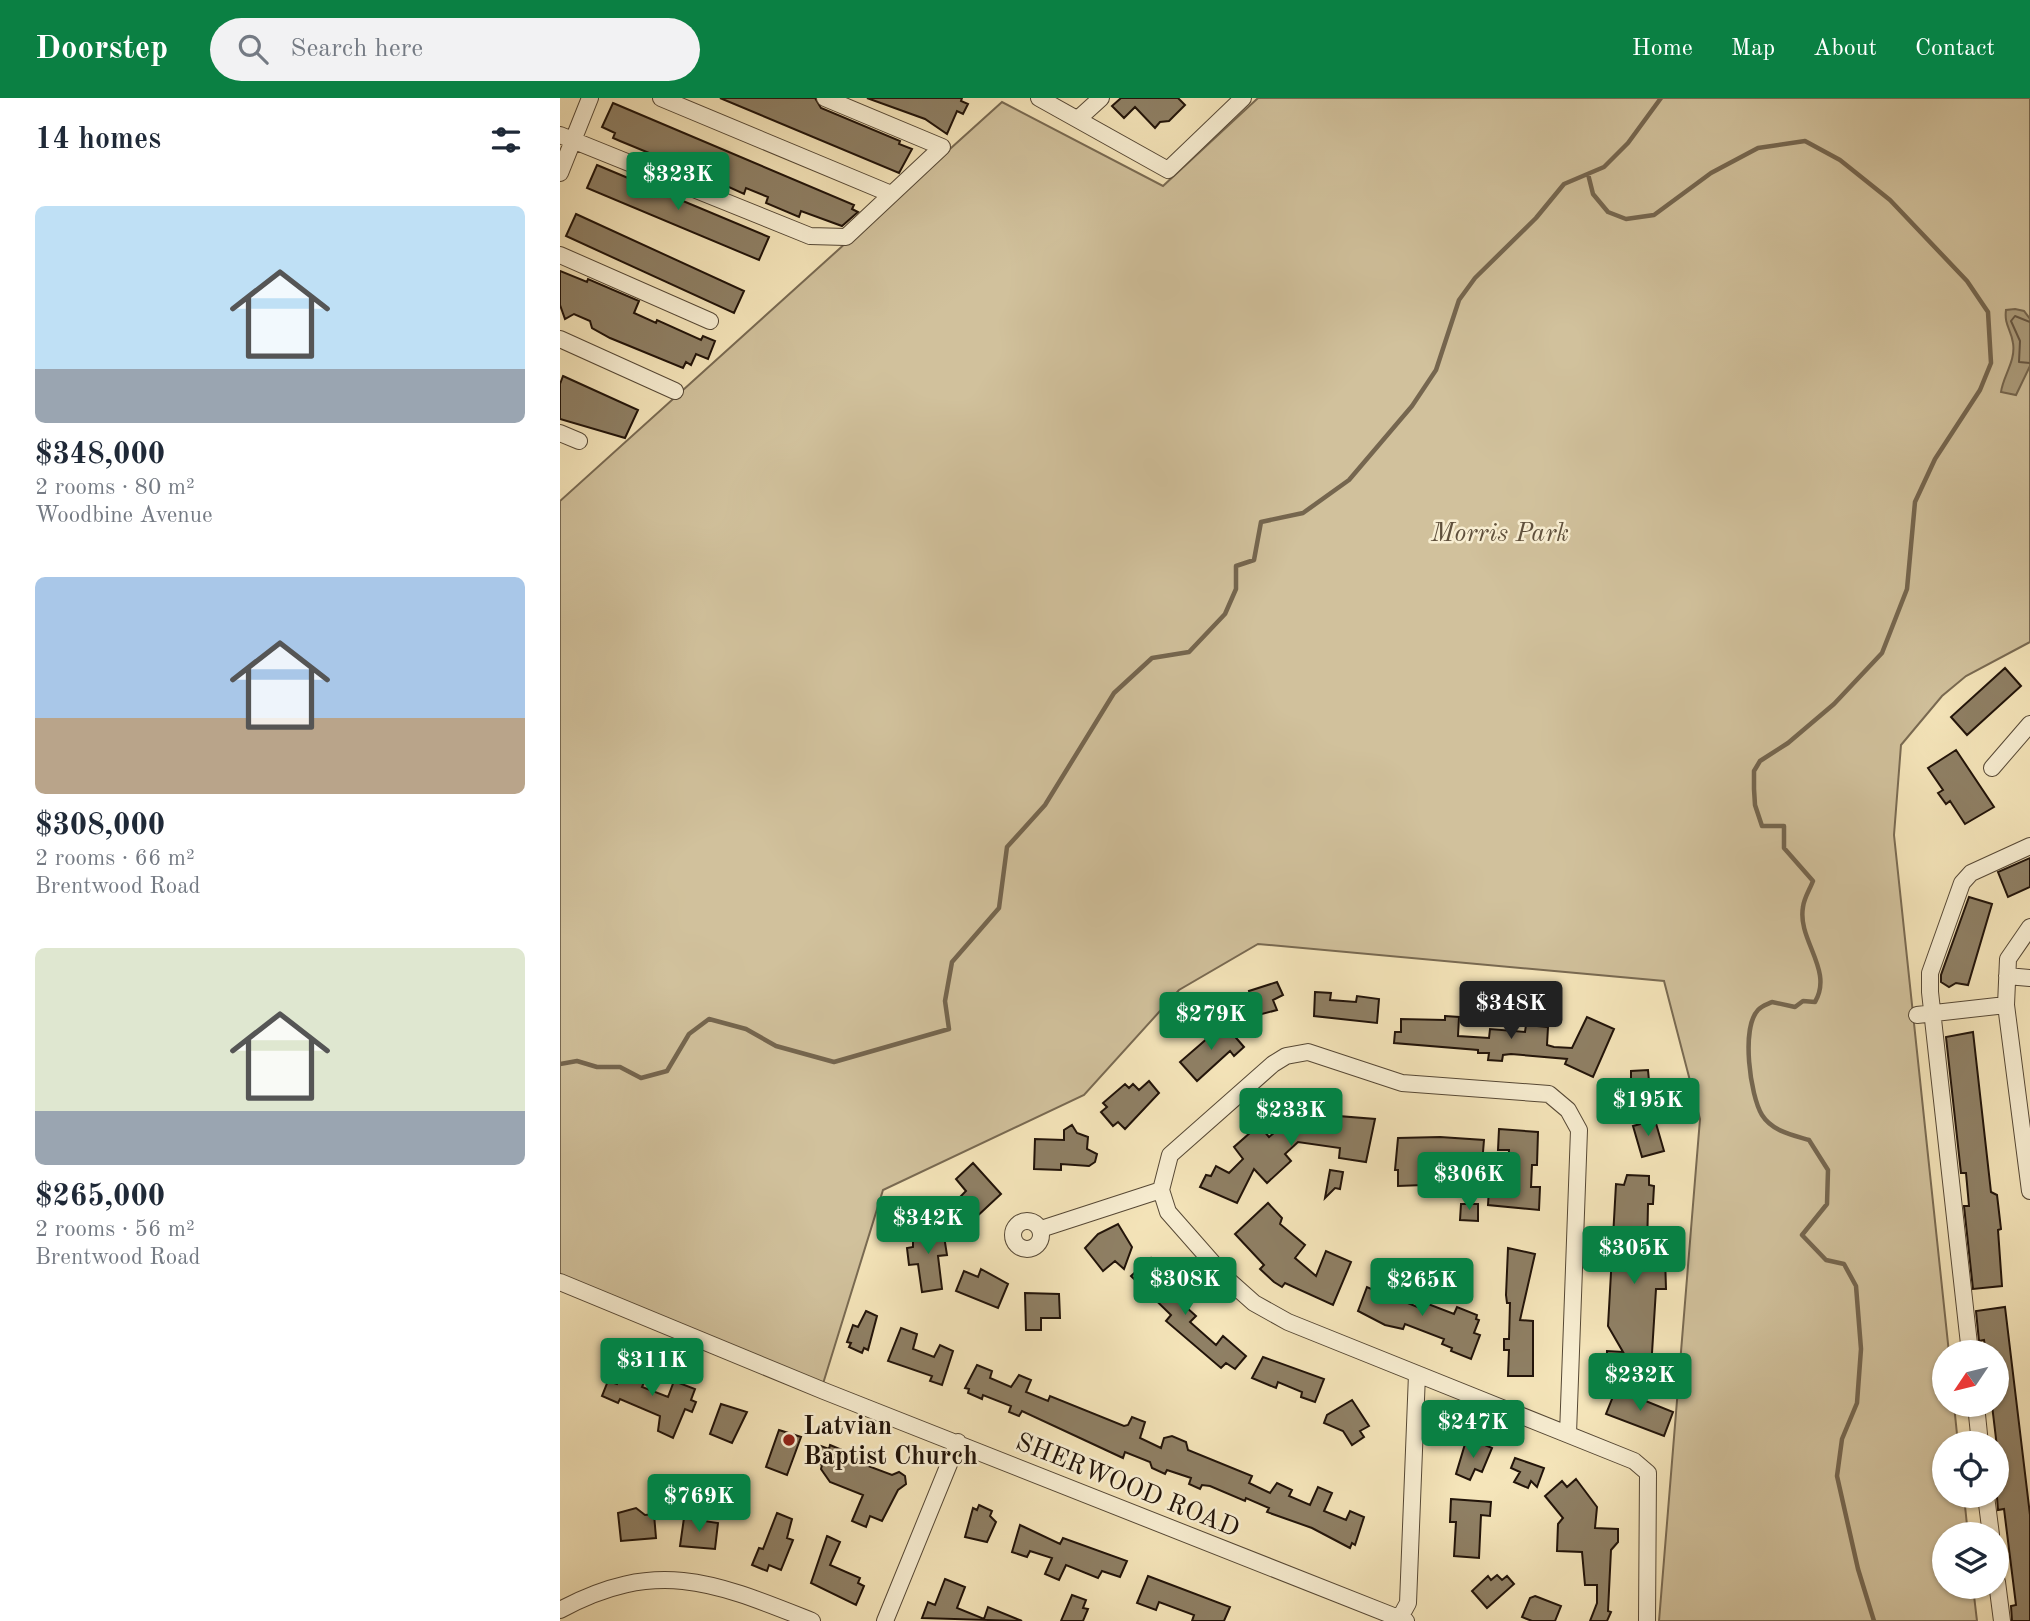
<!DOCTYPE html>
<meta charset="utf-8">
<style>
body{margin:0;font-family:"Old Standard TT",serif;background:#f2f2f3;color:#1f2937;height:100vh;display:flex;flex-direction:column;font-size:26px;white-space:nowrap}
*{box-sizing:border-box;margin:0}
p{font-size:23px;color:#747a83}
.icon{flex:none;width:38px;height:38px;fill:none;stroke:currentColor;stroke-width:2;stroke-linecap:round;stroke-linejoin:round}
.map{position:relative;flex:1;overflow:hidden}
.side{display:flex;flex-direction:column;background:#fff;width:560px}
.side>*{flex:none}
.needle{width:46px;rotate:235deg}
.fabs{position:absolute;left:1372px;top:1242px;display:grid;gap:14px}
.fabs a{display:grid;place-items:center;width:77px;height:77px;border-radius:50%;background:#fff;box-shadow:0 2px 5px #0004;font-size:35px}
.price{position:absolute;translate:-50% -60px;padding:0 16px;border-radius:7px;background:#0b8043;color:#fff;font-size:23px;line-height:46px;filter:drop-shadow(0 2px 4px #0008)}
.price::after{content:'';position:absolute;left:50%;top:42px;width:21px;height:16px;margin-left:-10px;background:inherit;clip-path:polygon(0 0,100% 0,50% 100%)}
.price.active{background:#222;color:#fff}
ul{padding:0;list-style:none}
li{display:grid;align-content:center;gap:14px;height:371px;padding:0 35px}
li span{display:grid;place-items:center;height:217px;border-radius:10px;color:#555}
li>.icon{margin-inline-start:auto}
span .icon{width:126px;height:126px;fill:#fffc;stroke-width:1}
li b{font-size:30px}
h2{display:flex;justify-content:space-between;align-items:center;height:84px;padding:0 35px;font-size:30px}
header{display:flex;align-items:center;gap:42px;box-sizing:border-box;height:98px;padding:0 35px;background:#0b8043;color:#fff}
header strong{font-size:33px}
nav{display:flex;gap:38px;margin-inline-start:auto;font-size:24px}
.search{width:490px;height:63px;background:#f2f2f3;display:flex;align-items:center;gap:18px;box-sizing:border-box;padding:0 24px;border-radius:38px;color:#747a83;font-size:26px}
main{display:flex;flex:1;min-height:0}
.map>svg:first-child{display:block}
.green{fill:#d1c19c;stroke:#796a52;stroke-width:2}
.water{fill:#ad9e7e;stroke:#75664f;stroke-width:2}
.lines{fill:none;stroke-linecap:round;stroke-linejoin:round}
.shore{stroke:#675844;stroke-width:2}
.stream{stroke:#75664f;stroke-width:4.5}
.building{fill:#8f8065;stroke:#211309;stroke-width:2}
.minor-casing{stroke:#564835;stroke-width:18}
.minor{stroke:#f8eed2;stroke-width:16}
.poi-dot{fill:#8f2418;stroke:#f8eed2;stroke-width:2.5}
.labels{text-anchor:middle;stroke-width:5;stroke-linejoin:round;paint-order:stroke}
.park-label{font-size:26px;font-style:italic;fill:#5f503c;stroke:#f8eed2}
.poi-label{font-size:26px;font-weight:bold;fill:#211309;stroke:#f8eed2;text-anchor:start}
.street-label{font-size:26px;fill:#211309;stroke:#f8eed2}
</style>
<header>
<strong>Doorstep</strong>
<div class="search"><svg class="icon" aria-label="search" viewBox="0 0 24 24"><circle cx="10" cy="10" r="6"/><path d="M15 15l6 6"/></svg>Search here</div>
<nav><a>Home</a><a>Map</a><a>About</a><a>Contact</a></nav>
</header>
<main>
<section class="side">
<h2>14 homes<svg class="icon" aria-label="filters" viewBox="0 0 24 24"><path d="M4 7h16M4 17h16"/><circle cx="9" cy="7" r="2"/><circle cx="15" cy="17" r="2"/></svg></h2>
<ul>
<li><span style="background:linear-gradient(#bfe0f5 75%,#9aa5b1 0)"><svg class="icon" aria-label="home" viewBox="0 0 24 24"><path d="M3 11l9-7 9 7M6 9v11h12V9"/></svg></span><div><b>$348,000</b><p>2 rooms · 80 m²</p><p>Woodbine Avenue</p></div></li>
<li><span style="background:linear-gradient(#a9c7e8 65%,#b9a48a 0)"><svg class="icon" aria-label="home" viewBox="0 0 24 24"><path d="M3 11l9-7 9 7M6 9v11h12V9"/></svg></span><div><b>$308,000</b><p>2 rooms · 66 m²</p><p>Brentwood Road</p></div></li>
<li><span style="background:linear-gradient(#dfe7d0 75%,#9aa5b1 0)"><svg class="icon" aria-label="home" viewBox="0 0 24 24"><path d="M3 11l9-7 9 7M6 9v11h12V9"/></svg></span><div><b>$265,000</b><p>2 rooms · 56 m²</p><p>Brentwood Road</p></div></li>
</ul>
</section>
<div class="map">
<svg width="1470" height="1523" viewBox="0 0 1470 1523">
<rect width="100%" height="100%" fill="#f5e5ba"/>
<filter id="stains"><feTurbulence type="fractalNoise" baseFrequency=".00286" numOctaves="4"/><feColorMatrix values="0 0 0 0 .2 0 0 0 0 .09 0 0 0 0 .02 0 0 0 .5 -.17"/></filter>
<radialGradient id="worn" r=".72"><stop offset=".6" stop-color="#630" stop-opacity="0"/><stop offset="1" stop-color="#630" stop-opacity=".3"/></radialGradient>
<!-- green -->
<path class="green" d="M 698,0 L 1470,0 L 1470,544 L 1406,578 L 1382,598 L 1341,647 L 1334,737 L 1389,1255 L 1384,1255 L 1384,1307 L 1394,1307 L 1398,1346 L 1384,1346 L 1384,1398 L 1404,1398 L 1408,1437 L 1384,1437 L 1384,1489 L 1413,1489 L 1417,1523 L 1099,1523 L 1140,1021 L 1104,883 L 698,846 L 619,892 L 524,997 L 323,1092 L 262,1289 L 0,1180 L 0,403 L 442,4 L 603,88 Z"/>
<!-- water -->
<path class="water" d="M 1455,211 L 1464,213 L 1470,221 L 1470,268 L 1456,297 L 1441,294 C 1443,278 1456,263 1453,245 C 1451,231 1444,227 1446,212 Z"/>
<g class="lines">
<!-- shore -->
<path class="shore" d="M 1470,224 L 1455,218 L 1451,223 L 1460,243 L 1459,264 L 1470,265"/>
<!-- stream -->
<path class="stream" d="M 1028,76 L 1033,96 L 1048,114 L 1066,121 L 1094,117 L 1151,75 L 1198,50 L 1245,43 L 1280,62 L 1330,102 L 1407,183 L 1428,214 L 1431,265 L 1420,292 L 1375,361 L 1355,404 L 1347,491 L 1322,555 L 1274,606 L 1228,645 L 1200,663 L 1194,673 L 1194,691 L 1195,707 L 1202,728 L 1224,728 L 1224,750 L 1253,783 C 1250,791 1244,800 1243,809 C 1237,842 1274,872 1255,904 L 1243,903 L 1235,909 L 1212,904 C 1208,906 1201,908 1198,912 C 1181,930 1190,997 1202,1017 C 1212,1033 1232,1037 1249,1042 L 1268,1072 L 1267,1106 L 1242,1137 L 1266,1162 L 1284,1166 L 1296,1188 L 1301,1251 L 1297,1305 L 1282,1341 L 1277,1378 L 1298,1471 L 1314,1523
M 0,966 L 17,963 L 37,969 L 60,969 L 81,980 L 107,973 L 129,936 L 149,921 L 186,931 L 216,948 L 274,964 L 389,931 L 385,903 L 392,864 L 439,810 L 447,749 L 485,707 L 554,595 L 592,560 L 629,554 L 665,516 L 676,491 L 676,468 L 694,462 L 701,424 L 743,415 L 789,382 L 852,308 L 876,272 L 899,202 L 915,180 L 976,120 L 1004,86 L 1044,69 L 1068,45 L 1101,0"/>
</g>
<!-- building -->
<path class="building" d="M 160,0 L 255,0 L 261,10 L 340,43 L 339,46 L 352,51 L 339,75 Z
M 307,0 L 402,0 L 401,3 L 408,6 L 403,16 L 397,13 L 387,36 L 365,21 Z
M 561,0 L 618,0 L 625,7 L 609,23 L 600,24 L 595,30 L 575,9 L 564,20 L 552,8 Z
M 53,5 L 294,107 L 292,111 L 298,114 L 282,128 L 241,113 L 239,119 L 206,105 L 208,99 L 186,90 L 184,96 L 162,86 L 164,81 L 153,76 L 142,72 L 135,74 L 60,43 L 53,40 L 55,35 L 42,29 Z
M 37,67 L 209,139 L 199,162 L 27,90 Z
M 16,116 L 184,193 L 174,215 L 6,138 Z
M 0,173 L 27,184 L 28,181 L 79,203 L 74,215 L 96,225 L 97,222 L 141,242 L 143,238 L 155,243 L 148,261 L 136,256 L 131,267 L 126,264 L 123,270 L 50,240 L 32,230 L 30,223 L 14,216 L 5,221 L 0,207 Z
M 3,278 L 78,312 L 65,340 L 0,321 L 0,286 Z
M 1445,570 L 1461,588 L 1407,637 L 1391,619 Z
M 1396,652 L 1434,709 L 1405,726 L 1390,703 L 1386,706 L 1378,695 L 1383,692 L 1368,670 Z
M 1470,760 L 1470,789 L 1448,799 L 1438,774 Z
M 1409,799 L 1432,806 L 1408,887 L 1396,885 L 1389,889 L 1381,884 L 1381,877 Z
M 717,884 L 723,897 L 713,902 L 717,912 L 687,920 L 682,908 L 692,903 L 689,893 Z
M 755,894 L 771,895 L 770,902 L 796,904 L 797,898 L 819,901 L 817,925 L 754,918 Z
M 885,918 L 899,919 L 898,938 L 929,940 L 930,931 L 965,934 L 966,927 L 988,929 L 987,947 L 994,949 L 1012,950 L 1027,919 L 1054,931 L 1033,979 L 1005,966 L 1007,961 L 951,956 L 943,957 L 942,963 L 928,962 L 929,955 L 918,955 L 918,952 L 834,945 L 835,934 L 841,934 L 841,921 L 885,922 Z
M 664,926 L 684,949 L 674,958 L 670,953 L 637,983 L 620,964 Z
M 1413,934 L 1431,1094 L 1437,1097 L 1441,1131 L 1438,1132 L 1442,1188 L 1413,1191 L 1404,1108 L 1409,1108 L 1406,1075 L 1401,1075 L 1386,939 Z
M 1088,972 L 1089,983 L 1112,981 L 1114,997 L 1098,998 L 1099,1005 L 1057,1005 L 1055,982 L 1071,981 L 1071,973 Z
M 589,983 L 599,995 L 565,1031 L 558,1024 L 553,1028 L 541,1014 L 547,1009 L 543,1005 L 565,986 L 569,990 L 573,986 L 579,992 Z
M 754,999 L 769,1001 L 766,1017 L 815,1021 L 806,1064 L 779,1060 L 780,1050 L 738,1044 L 725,1056 L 731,1063 L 707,1085 L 694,1071 L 677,1105 L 640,1089 L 646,1077 L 651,1078 L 656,1068 L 669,1075 L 683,1061 L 674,1049 L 699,1027 L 709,1039 L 736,1017 L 750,1020 Z
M 1095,1022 L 1104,1053 L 1082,1059 L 1073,1028 Z
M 512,1027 L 517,1035 L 528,1039 L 527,1051 L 537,1056 L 535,1064 L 529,1068 L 501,1066 L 501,1072 L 474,1071 L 475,1041 L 504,1042 L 504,1032 Z
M 939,1031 L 978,1034 L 977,1067 L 972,1067 L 971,1089 L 980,1089 L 979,1112 L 928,1107 L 929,1090 L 948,1087 L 949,1052 L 938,1052 Z
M 880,1039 L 924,1042 L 922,1066 L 869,1063 L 869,1066 L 863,1066 L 863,1087 L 838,1088 L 838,1072 L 835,1072 L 838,1040 Z
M 413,1065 L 441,1096 L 413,1122 L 396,1103 L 406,1093 L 396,1081 Z
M 770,1072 L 783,1074 L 780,1091 L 775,1090 L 765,1100 Z
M 1067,1077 L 1089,1078 L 1089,1087 L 1094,1088 L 1093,1106 L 1088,1106 L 1087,1154 L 1104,1155 L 1105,1159 L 1106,1191 L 1096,1191 L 1092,1255 L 1092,1266 L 1103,1266 L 1102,1281 L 1092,1281 L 1092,1285 L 1046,1284 L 1047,1253 L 1063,1254 L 1048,1228 L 1056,1086 L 1064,1087 Z
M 708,1105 L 722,1120 L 720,1126 L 745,1147 L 735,1160 L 756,1178 L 766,1153 L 791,1164 L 773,1207 L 725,1185 L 722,1189 L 714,1184 L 700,1171 L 704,1167 L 675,1136 Z
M 901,1106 L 918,1106 L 918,1123 L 900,1122 Z
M 558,1126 L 572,1149 L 564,1171 L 555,1163 L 543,1173 L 525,1150 L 538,1136 Z
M 378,1127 L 380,1139 L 384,1138 L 387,1157 L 378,1158 L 382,1191 L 362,1194 L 358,1166 L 349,1167 L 347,1150 L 353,1149 L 353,1130 Z
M 948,1150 L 975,1156 L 960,1222 L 973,1223 L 973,1278 L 948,1278 L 949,1252 L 944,1252 L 944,1241 L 949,1241 L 950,1205 L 947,1205 L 946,1197 Z
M 591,1160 L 610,1185 L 605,1190 L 636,1218 L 630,1224 L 656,1247 L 663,1238 L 686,1258 L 675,1271 L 666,1265 L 661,1270 L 606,1223 L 611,1217 L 571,1178 Z
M 421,1171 L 448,1186 L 438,1210 L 396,1193 L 404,1173 L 418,1179 Z
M 824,1179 L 840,1186 L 835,1200 L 860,1210 L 863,1204 L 894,1216 L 897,1209 L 917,1217 L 916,1221 L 919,1222 L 914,1235 L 920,1237 L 911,1261 L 891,1253 L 892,1250 L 882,1246 L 884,1241 L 845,1226 L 843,1231 L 825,1227 L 798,1213 L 807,1189 L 818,1194 Z
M 465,1195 L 499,1196 L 500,1220 L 481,1220 L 481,1232 L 466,1232 Z
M 1445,1209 L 1470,1417 L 1470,1523 L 1452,1523 L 1451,1508 L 1456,1507 L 1444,1411 L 1438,1412 L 1437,1399 L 1437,1392 L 1442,1391 L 1432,1307 L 1437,1307 L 1437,1255 L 1426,1255 L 1424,1242 L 1419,1243 L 1416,1213 Z
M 306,1213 L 317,1218 L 308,1252 L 304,1250 L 302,1255 L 289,1249 L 291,1245 L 287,1244 L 293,1227 L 298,1229 Z
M 341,1230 L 357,1236 L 353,1251 L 374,1259 L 380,1247 L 393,1253 L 382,1287 L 370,1283 L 372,1278 L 328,1263 Z
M 703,1259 L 764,1281 L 755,1304 L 741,1299 L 742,1294 L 718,1284 L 716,1290 L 692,1280 Z
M 65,1266 L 88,1275 L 82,1289 L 108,1299 L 114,1283 L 135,1291 L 131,1302 L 136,1304 L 132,1314 L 125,1311 L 113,1340 L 98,1333 L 100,1318 L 60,1301 L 58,1305 L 42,1298 L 48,1283 L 57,1286 Z
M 417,1267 L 432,1273 L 430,1280 L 451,1289 L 459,1277 L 471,1282 L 466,1294 L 488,1303 L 490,1298 L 564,1328 L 568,1327 L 572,1319 L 585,1324 L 580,1340 L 601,1350 L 604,1340 L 612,1338 L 626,1344 L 628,1352 L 692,1378 L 689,1385 L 710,1395 L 717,1385 L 732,1392 L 729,1398 L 750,1407 L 758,1389 L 772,1395 L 764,1413 L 786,1422 L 790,1413 L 804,1419 L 795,1447 L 792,1445 L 790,1450 L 752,1430 L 707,1414 L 709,1410 L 686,1400 L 685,1403 L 650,1388 L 642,1387 L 640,1391 L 629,1386 L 631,1380 L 607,1372 L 605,1376 L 592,1370 L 590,1364 L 565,1354 L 563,1360 L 462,1313 L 459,1318 L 449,1314 L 451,1308 L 423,1297 L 422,1301 L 408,1295 L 409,1291 L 405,1290 Z
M 1056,1291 L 1113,1314 L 1104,1338 L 1046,1316 Z
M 792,1302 L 809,1328 L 800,1333 L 804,1339 L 792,1347 L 783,1333 L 764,1325 L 767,1317 Z
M 161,1306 L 187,1314 L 172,1345 L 150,1336 Z
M 219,1332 L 241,1339 L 227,1377 L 206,1369 Z
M 918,1344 L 932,1350 L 922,1374 L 915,1371 L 910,1382 L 896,1376 L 905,1346 L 916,1350 Z
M 270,1347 L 294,1357 L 292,1362 L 332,1377 L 339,1374 L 345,1378 L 346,1386 L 338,1392 L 322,1423 L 310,1418 L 306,1429 L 292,1423 L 303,1397 L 270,1384 L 261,1371 L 262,1367 L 255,1364 L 261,1348 L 269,1351 Z
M 955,1360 L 984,1370 L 977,1389 L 971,1383 L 968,1390 L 954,1384 L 960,1374 L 951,1370 Z
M 1016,1381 L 1037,1409 L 1035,1430 L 1058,1431 L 1058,1444 L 1051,1452 L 1048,1513 L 1051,1514 L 1047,1523 L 1030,1523 L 1037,1505 L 1037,1487 L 1025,1487 L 1022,1454 L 997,1453 L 998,1426 L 1003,1420 L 985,1398 L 1002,1383 L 1007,1389 Z
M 891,1401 L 931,1404 L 930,1418 L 921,1417 L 919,1460 L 894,1458 L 896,1424 L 890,1424 Z
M 419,1407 L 432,1413 L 430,1418 L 436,1424 L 427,1444 L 405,1439 L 413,1410 L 417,1412 Z
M 76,1410 L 85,1417 L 94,1416 L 96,1440 L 61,1443 L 58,1415 Z
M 217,1415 L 232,1421 L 227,1440 L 233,1442 L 221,1472 L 209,1467 L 207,1473 L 192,1467 L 199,1450 L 203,1451 Z
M 124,1420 L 158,1425 L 155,1451 L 120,1448 Z
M 460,1427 L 500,1446 L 503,1440 L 567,1463 L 560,1479 L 542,1473 L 538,1480 L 506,1467 L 499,1482 L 485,1476 L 492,1460 L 470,1453 L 467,1459 L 452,1454 Z
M 267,1438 L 280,1444 L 270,1467 L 300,1480 L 298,1485 L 304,1488 L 296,1507 L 251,1485 Z
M 937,1477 L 942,1482 L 947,1478 L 954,1486 L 927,1510 L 912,1493 L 928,1478 L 931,1482 Z
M 588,1478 L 670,1509 L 664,1523 L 632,1523 L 634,1517 L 599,1504 L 596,1512 L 577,1505 Z
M 385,1481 L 405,1489 L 397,1510 L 424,1521 L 428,1509 L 462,1523 L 362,1520 L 368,1504 L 375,1507 Z
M 512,1497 L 526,1502 L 523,1510 L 528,1511 L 523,1523 L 501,1523 Z
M 975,1498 L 1001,1508 L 995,1523 L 972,1523 L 962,1519 L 970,1500 Z"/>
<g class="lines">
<defs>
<path id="minor" d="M 101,0 L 331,96
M 479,0 L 608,72 L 683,0
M 518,21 L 541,0
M 0,37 L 250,138 L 286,139 L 382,49 L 265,0
M 0,75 L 30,0
M 0,157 L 150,223
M 0,241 L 115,293
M 0,335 L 19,343
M 1432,670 L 1470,626
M 1470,829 L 1448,861 L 1446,907 L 1470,1093
M 1447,878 L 1470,880
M 1357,917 L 1446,907
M453 1137a14 14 0 1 1 28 0a14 14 0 1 1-28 0Z
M 481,1131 L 601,1092
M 0,1184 L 264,1293 L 846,1523
M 1410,1255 L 1370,894 L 1370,875 L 1402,785 L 1411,775 L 1470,748
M 1416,1307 L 1420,1346
M 1008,1336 L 1019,1032 L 1008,1012 L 989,996 L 842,985 L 748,954 L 726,958 L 713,966 L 610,1057 L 601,1092 L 608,1114 L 667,1181 L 694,1205 L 728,1224 L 1074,1363 L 1088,1375 L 1087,1523
M 1426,1398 L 1431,1437
M 1437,1484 L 1442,1523
M 0,1512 C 98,1459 156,1485 252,1523
M 325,1523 L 398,1344
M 838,1523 L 848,1505 L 857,1276"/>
</defs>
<!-- minor casing -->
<use href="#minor" class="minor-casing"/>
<!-- minor -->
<use href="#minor" class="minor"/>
</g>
<!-- markers -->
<circle class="poi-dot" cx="229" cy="1342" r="7"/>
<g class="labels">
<!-- park labels -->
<g class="park-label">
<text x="940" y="443">Morris Park</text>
</g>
<!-- poi labels -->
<g class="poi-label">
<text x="243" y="1336">Latvian<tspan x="243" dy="30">Baptist Church</tspan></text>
</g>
<!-- street labels -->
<g class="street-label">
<text transform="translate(568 1386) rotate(22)" y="9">SHERWOOD ROAD</text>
</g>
</g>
<rect width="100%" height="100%" filter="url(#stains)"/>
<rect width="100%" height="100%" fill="url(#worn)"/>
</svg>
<div class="fabs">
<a><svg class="needle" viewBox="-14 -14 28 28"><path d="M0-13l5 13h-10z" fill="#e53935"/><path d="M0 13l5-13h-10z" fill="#747a83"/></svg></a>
<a><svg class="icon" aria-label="locate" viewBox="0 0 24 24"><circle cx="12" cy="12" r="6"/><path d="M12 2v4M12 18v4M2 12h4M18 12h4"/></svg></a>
<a><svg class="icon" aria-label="layers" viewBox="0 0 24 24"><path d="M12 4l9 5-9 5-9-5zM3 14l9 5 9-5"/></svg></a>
</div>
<b class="price" style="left:118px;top:114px">$323K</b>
<b class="price active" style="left:951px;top:943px">$348K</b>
<b class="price" style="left:651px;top:954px">$279K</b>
<b class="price" style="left:1088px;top:1040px">$195K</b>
<b class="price" style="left:731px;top:1050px">$233K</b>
<b class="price" style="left:909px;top:1114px">$306K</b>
<b class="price" style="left:368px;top:1158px">$342K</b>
<b class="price" style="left:1074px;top:1188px">$305K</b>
<b class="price" style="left:625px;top:1219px">$308K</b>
<b class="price" style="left:862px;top:1220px">$265K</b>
<b class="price" style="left:92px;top:1300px">$311K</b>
<b class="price" style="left:1080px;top:1315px">$232K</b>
<b class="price" style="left:913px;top:1362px">$247K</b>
<b class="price" style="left:139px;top:1436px">$769K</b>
</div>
</main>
